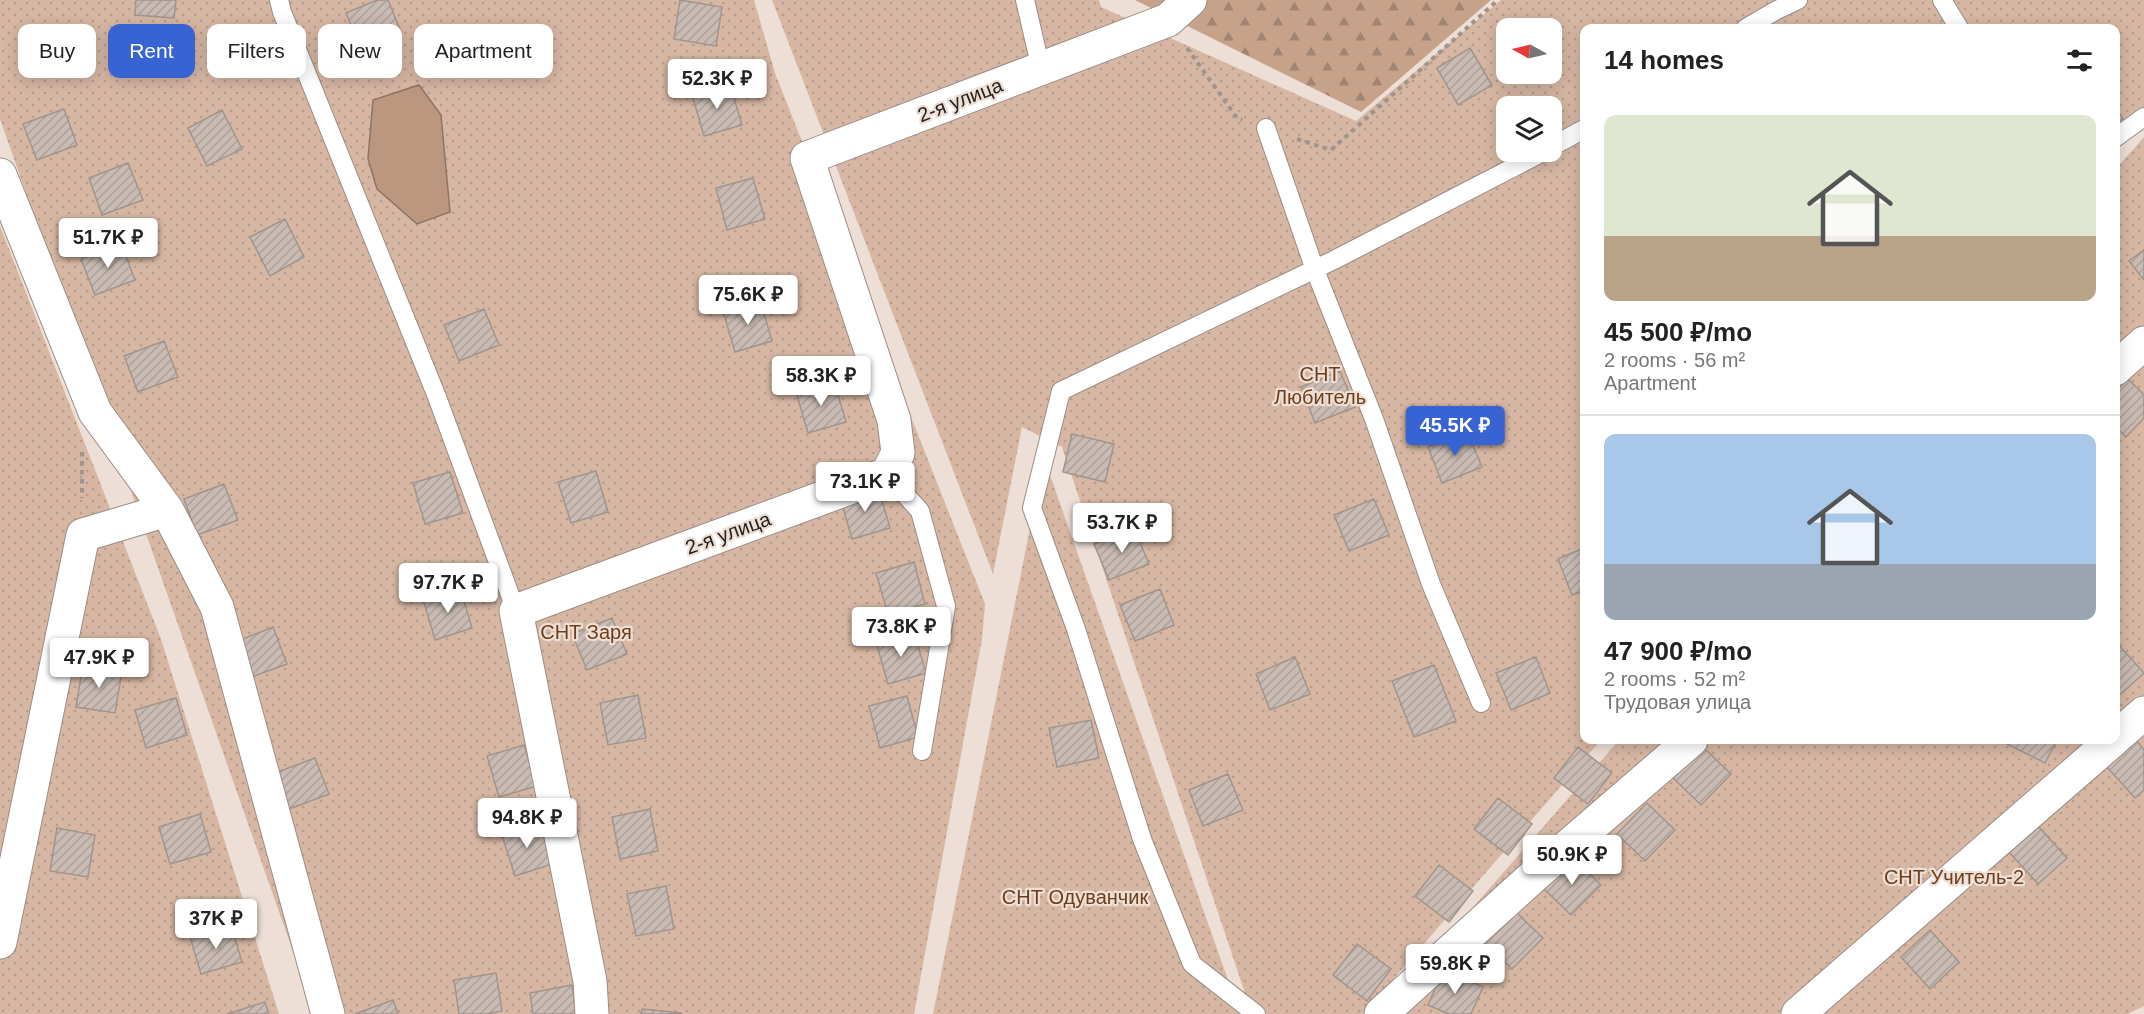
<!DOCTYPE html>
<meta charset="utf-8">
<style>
body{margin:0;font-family:Helvetica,sans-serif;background:#f6f6f6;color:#222;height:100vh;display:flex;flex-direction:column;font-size:22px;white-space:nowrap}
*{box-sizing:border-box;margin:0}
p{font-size:20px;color:#767676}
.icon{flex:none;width:33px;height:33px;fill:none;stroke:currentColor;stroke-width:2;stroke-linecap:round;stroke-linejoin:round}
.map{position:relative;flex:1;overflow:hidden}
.panel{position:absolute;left:1580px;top:24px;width:540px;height:720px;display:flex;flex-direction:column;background:#fff;border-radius:12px;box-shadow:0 3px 15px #0003}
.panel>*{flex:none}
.hud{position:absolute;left:18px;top:24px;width:570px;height:54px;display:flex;gap:12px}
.needle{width:39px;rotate:278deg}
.fabs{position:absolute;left:1496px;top:18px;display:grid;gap:12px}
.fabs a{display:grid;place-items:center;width:66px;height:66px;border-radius:12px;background:#fff;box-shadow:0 3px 15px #0003;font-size:30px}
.price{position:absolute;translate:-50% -51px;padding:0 14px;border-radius:6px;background:#fff;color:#222;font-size:20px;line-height:39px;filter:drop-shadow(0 2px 3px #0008)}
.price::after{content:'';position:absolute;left:50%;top:36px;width:18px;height:14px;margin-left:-9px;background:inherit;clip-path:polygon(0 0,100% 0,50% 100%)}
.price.current{background:#3763d3;color:#fff}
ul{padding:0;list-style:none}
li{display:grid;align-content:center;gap:12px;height:318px;padding:0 24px}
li+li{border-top:2px solid #e0e0e0}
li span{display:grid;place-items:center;height:186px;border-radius:12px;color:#555}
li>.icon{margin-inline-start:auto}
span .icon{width:108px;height:108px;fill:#fffc;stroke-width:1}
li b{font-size:26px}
h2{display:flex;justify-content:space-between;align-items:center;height:72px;padding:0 24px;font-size:26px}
.chip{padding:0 21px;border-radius:12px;background:#fff;box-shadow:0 3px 15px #0003;font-size:21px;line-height:54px}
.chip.current{background:#3763d3;color:#fff}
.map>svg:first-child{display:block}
.grass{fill:url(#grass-dots);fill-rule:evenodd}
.forest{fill:url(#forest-firs)}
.water{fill:#bb9780;stroke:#8e7463;stroke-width:1.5}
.building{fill:url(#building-hatch);stroke:#a1948c;stroke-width:1.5}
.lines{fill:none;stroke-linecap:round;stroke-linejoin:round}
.service-casing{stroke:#9a8d85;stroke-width:20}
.minor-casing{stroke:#9a8d85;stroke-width:35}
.path{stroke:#9e948d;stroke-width:4;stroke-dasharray:4.5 4.5;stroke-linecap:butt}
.service{stroke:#fff;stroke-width:18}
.minor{stroke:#fff;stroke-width:33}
.labels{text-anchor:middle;stroke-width:4.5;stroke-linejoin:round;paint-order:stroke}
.street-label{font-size:20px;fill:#26211e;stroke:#eddfd6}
.park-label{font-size:20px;fill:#6f3d1a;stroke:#eddfd6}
</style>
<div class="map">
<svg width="2144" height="1014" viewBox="0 0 2144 1014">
<defs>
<pattern id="grass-dots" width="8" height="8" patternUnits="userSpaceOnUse" patternTransform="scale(1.5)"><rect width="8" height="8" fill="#d7b7a4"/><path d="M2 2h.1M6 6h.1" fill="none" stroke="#b89d8d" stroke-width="1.8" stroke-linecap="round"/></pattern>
<pattern id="forest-firs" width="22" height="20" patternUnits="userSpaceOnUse" patternTransform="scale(1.5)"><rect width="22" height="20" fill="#c7a28b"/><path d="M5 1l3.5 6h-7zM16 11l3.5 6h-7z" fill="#a18471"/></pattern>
<pattern id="building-hatch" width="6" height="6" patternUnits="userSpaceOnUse" patternTransform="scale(1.5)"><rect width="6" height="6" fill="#c9bbb3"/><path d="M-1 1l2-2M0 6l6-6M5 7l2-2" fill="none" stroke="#aca09a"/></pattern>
</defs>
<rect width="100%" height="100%" fill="#eddfd6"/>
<!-- grass -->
<path class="grass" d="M 0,0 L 754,0 L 775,73 L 985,604 L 982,639 L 914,1014 L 315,1014 L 0,119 Z
M 772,0 L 1099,0 L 1101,7 L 1356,121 L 1501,0 L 2144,0 L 2144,113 L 2115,146 L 2115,28 L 1584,28 L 1584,740 L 1601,740 L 1363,1014 L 1252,1014 L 1062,447 L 1022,427 L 993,574 ZM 1506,28 L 1551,28 L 1551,74 L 1506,74 ZM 1506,106 L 1551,106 L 1551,152 L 1506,152 Z
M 2144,137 L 2144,1006 L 2128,1014 L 1380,1014 L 1619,740 L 2115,740 L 2115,170 Z
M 0,226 L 161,639 L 279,1014 L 0,1014 Z
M 1044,458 L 1240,1014 L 933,1014 Z"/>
<!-- forest -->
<path class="forest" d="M 1135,0 L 1491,0 L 1361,112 Z"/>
<!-- water -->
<path class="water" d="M 419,85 L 441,115 L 450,212 L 417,224 L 377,189 L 368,159 L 373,100 Z"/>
<!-- building -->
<path class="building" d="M 136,0 L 176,0 L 174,18 L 135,15 Z
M 377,0 L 388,0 L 401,32 L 361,49 L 346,13 Z
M 680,0 L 722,7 L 716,46 L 674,39 Z
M 1470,48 L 1492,85 L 1458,105 L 1437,68 Z
M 730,84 L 742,125 L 704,136 L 692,95 Z
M 2115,106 L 2123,119 L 2115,124 Z
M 64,109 L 77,145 L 37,160 L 23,124 Z
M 222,110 L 242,149 L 207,166 L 188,128 Z
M 128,163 L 143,200 L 102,215 L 89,178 Z
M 753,178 L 765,219 L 727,230 L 716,188 Z
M 285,219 L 304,257 L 270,276 L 250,237 Z
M 121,243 L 135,280 L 95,295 L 81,259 Z
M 2144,250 L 2144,280 L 2129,261 Z
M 760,300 L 772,341 L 735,352 L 723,311 Z
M 484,309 L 499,345 L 459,361 L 444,325 Z
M 164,341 L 178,377 L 138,392 L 124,356 Z
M 1340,371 L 1355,407 L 1315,423 L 1301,387 Z
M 2128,379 L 2144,395 L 2144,418 L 2126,437 L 2115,426 L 2115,392 Z
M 834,381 L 846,422 L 808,433 L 796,392 Z
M 1467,431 L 1482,467 L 1442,483 L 1428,447 Z
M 1072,434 L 1114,444 L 1105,482 L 1063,472 Z
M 596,471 L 608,512 L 571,523 L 558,482 Z
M 450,472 L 463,513 L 425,524 L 413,483 Z
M 224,484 L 238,520 L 197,535 L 184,499 Z
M 878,487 L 890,528 L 852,539 L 840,497 Z
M 1374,499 L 1389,535 L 1349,551 L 1334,515 Z
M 1134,528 L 1149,564 L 1109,580 L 1094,544 Z
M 1584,548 L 1584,591 L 1572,595 L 1558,559 Z
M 914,562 L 925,604 L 888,614 L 876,573 Z
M 460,587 L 472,628 L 435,640 L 423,599 Z
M 1160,589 L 1174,625 L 1135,641 L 1120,605 Z
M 612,618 L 627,654 L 587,670 L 572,634 Z
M 273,627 L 287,664 L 246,679 L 233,643 Z
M 914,632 L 926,673 L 888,684 L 876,642 Z
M 2115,641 L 2144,673 L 2115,699 Z
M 1295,657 L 1310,694 L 1270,710 L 1256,674 Z
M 1536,657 L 1550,693 L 1511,710 L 1496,673 Z
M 83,664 L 122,671 L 115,713 L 76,707 Z
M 1434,665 L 1456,721 L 1414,737 L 1392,681 Z
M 638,695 L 646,738 L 608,745 L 600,703 Z
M 907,696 L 918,737 L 880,748 L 869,706 Z
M 176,698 L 187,735 L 146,748 L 135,710 Z
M 1091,720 L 1099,758 L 1057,767 L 1049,728 Z
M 2010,740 L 2057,740 L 2045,763 L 2007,744 Z
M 2136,740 L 2144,750 L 2144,790 L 2135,798 L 2106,766 Z
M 524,745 L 537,786 L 499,797 L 487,756 Z
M 1578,747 L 1612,773 L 1588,804 L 1554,778 Z
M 1703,747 L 1731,774 L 1701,805 L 1673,778 Z
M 315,758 L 329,794 L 289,809 L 275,773 Z
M 1228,774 L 1243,810 L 1203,826 L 1189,790 Z
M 1498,798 L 1532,824 L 1508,855 L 1474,829 Z
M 1647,803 L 1675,830 L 1645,861 L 1617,834 Z
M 650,809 L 658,851 L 620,859 L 612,817 Z
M 200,814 L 211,852 L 170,864 L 159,827 Z
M 540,823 L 552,864 L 515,876 L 502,835 Z
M 2038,826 L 2067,858 L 2038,884 L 2009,852 Z
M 57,828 L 95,835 L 88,877 L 50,871 Z
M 1573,857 L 1601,885 L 1571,915 L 1543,888 Z
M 1439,865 L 1473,891 L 1449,922 L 1415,896 Z
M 666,886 L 674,929 L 636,936 L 627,894 Z
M 1515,911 L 1543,938 L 1512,969 L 1484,942 Z
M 231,925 L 242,962 L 201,974 L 190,937 Z
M 1930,930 L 1959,962 L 1930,989 L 1901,957 Z
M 1357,944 L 1391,969 L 1367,1001 L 1333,975 Z
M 1444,969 L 1483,987 L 1471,1014 L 1449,1014 L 1428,1005 Z
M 496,973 L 502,1011 L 486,1014 L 459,1014 L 454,980 Z
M 572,985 L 576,1014 L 533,1014 L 530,993 Z
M 393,1000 L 398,1014 L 355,1014 Z
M 265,1002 L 269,1014 L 227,1014 Z
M 642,1009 L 681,1013 L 681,1014 L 641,1014 Z"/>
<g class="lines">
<defs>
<path id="service" d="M 279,0 L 282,12 L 437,397 L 516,611
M 1025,0 L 1041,69
M 1942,0 L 1959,28
M 1746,28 L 1775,11 L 1798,0
M 1266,128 L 1315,270 L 1374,419 L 1431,584 L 1481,703
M 2115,138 L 2144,117
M 1551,147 L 1584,129
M 887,474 L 920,511 L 946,606 L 922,751
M 1256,1014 L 1192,964 L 1142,839 L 1076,629 L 1032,508 L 1061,391 L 1334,260 L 1543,152"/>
<path id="minor" d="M 0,175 L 95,412 L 167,510 L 217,607 L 328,1014
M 2115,369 L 2144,343
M 2115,738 L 2144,713
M 0,942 L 83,535 L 167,510
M 592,1014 L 590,981 L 516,611 L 887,474 L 898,453 L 894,420 L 807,158 L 1168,20 L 1190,0
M 1381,1014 L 1537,873 L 1691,740
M 1798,1014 L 2113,740"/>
</defs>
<!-- service casing -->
<use href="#service" class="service-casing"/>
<!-- minor casing -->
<use href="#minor" class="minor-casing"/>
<!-- path -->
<path class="path" d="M 1187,48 L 1237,118 L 1242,120
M 1297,139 L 1331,150 L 1498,0
M 82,452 L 82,498"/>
<!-- service -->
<use href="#service" class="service"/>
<!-- minor -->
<use href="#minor" class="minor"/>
</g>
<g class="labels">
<!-- street labels -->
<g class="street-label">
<text transform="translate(960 100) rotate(-21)" y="7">2-я улица</text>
<text transform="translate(728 533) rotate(-20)" y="7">2-я улица</text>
</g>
<!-- park labels -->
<g class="park-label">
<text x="1320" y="381">СНТ<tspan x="1320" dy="23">Любитель</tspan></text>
<text x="586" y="639">СНТ Заря</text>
<text x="1954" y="884">СНТ Учитель-2</text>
<text x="1075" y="904">СНТ Одуванчик</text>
</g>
</g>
</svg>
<div class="fabs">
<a><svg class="needle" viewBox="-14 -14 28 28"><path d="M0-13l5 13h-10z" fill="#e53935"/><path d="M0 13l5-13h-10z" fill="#767676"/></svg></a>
<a><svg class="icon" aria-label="layers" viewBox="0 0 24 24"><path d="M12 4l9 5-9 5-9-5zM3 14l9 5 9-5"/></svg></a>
</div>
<b class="price" style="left:717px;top:110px">52.3K ₽</b>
<b class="price" style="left:108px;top:269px">51.7K ₽</b>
<b class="price" style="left:748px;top:326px">75.6K ₽</b>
<b class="price" style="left:821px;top:407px">58.3K ₽</b>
<b class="price current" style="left:1455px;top:457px">45.5K ₽</b>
<b class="price" style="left:865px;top:513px">73.1K ₽</b>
<b class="price" style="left:1122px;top:554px">53.7K ₽</b>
<b class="price" style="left:448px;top:614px">97.7K ₽</b>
<b class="price" style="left:901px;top:658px">73.8K ₽</b>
<b class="price" style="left:99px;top:689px">47.9K ₽</b>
<b class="price" style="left:527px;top:849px">94.8K ₽</b>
<b class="price" style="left:1572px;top:886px">50.9K ₽</b>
<b class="price" style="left:216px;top:950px">37K ₽</b>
<b class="price" style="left:1455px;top:995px">59.8K ₽</b>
<div class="hud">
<a class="chip">Buy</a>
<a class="chip current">Rent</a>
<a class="chip">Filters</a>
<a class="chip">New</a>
<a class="chip">Apartment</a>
</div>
<section class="panel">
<h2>14 homes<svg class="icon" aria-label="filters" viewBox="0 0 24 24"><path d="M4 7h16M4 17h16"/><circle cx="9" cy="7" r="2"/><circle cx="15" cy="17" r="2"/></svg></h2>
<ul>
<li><span style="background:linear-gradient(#dfe7d0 65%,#b9a48a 0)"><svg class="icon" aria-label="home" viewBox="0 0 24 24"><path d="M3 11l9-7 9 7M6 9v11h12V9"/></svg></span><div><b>45 500 ₽/mo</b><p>2 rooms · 56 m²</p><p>Apartment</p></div></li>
<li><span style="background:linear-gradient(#a9c7e8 70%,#9aa5b1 0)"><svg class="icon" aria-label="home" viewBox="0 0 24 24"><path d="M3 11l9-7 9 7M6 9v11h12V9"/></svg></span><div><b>47 900 ₽/mo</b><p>2 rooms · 52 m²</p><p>Трудовая улица</p></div></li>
</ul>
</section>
</div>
